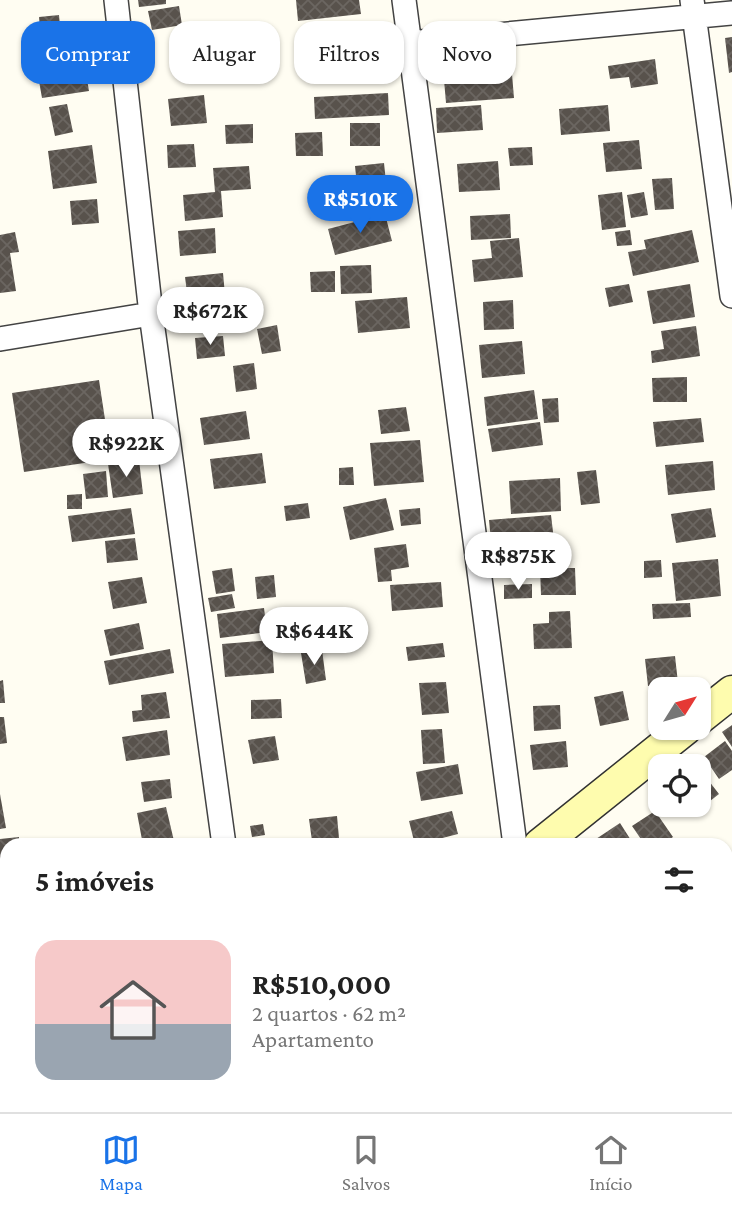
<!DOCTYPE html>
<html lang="pt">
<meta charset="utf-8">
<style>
body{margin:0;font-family:"Crimson Pro",serif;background:#f6f6f6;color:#222;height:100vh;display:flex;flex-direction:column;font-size:26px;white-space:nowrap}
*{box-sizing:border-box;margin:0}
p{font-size:23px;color:#767676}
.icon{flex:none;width:38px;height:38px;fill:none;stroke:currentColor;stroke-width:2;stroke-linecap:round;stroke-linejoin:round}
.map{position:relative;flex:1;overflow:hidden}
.drawer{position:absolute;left:0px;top:838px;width:733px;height:275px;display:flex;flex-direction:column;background:#fff;border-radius:21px 21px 0 0;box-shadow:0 2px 5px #0004}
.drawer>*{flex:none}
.hud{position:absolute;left:21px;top:21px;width:691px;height:63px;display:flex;gap:14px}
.needle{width:46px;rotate:53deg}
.tools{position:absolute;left:648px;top:677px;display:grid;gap:14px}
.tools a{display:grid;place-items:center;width:63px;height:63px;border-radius:14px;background:#fff;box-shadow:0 2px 5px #0004;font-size:35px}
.price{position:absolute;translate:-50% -60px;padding:0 16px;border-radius:24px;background:#fff;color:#222;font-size:23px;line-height:46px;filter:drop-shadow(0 2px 4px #0008)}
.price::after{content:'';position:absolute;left:50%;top:42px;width:21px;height:16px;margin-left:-10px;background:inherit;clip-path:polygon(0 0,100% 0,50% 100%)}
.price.selected{background:#1a73e8;color:#fff}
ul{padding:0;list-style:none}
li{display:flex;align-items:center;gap:21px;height:175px;padding:0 35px}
li span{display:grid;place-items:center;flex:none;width:196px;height:140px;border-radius:21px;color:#555}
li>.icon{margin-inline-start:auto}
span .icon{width:84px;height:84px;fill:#fffc;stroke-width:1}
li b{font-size:30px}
h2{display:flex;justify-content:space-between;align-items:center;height:84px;padding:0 35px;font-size:30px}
.pill{padding:0 24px;border-radius:21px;background:#fff;box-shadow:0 2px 5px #0004;font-size:24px;line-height:63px}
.pill.selected{background:#1a73e8;color:#fff}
.dock{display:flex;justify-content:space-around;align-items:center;height:98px;border-top:2px solid #e0e0e0;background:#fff;font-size:19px;color:#767676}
.dock a{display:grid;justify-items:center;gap:4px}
.dock .selected{color:#1a73e8}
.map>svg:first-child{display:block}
.building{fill:url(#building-cross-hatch)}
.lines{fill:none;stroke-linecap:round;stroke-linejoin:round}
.street-casing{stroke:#434343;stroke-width:26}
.secondary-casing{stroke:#323232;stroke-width:35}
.street{stroke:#fff;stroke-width:23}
.secondary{stroke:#fefcae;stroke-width:32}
</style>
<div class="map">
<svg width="732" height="1112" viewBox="0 0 732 1112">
<defs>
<pattern id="building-cross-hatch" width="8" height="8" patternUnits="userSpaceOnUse" patternTransform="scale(1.75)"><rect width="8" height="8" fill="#58524c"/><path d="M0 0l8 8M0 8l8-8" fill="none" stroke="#6b6661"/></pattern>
</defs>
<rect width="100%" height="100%" fill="#fffdf2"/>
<!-- building -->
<path class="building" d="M 138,0 L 166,0 L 166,4 L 139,7 Z
M 296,0 L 359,0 L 361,14 L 298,21 Z
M 179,6 L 182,25 L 152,30 L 148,11 Z
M 59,15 L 62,48 L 42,50 L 39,17 Z
M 221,33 L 223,60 L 172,64 L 170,37 Z
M 732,37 L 732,72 L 729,73 L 725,38 Z
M 245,41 L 247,58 L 229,60 L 227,43 Z
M 83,56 L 89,91 L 42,98 L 36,64 Z
M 655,59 L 658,84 L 631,88 L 629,77 L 610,79 L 608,66 Z
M 511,62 L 514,98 L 446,103 L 443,68 Z
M 388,93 L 389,115 L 315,119 L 314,97 Z
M 204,95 L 207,123 L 171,126 L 168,99 Z
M 67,104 L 73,132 L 55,136 L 49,107 Z
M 481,105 L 483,130 L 437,133 L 436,108 Z
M 608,105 L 610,131 L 561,135 L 559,109 Z
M 350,123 L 380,123 L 380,146 L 350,146 Z
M 253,124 L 253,143 L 226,144 L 225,125 Z
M 322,132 L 323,156 L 296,156 L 295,133 Z
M 639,140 L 642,169 L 606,172 L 603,143 Z
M 194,144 L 196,167 L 168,168 L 167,145 Z
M 92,145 L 97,183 L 53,189 L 48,151 Z
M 532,147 L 533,165 L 510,166 L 508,148 Z
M 498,161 L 500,190 L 459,192 L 457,164 Z
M 384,163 L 387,192 L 358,195 L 355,166 Z
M 249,166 L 251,189 L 221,191 L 223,217 L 185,221 L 183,195 L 215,192 L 213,168 Z
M 672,178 L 674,209 L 655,210 L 652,179 Z
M 622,192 L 626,227 L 602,230 L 598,195 Z
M 644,192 L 648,215 L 631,218 L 627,195 Z
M 97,199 L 99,223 L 72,225 L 70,201 Z
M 385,214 L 392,241 L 335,255 L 328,229 Z
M 510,214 L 511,238 L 471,240 L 470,216 Z
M 215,228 L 216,253 L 180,256 L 178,231 Z
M 630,230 L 632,245 L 617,246 L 615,232 Z
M 692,230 L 699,262 L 633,276 L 628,252 L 646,249 L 644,240 Z
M 15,232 L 19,252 L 10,253 L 16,291 L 0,293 L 0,235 Z
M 519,238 L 523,277 L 474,282 L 472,260 L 492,258 L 490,241 Z
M 371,265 L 372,293 L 341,294 L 340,266 Z
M 335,271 L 335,292 L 311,292 L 310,272 Z
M 223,273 L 225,295 L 188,300 L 185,277 Z
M 629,284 L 633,302 L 609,307 L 605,288 Z
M 690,284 L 695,317 L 653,324 L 647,291 Z
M 407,297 L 410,328 L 358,333 L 355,301 Z
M 513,300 L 514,329 L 484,330 L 483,302 Z
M 277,325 L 281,351 L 262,354 L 257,329 Z
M 696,326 L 700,356 L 652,363 L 651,351 L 664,349 L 661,331 Z
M 223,336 L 225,356 L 197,359 L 195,338 Z
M 522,341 L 525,374 L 482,378 L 479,345 Z
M 254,363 L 257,389 L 236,392 L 233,366 Z
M 687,377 L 687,402 L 653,402 L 652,378 Z
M 99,380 L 111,459 L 24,472 L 12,393 Z
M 534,390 L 538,419 L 487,426 L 484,397 Z
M 558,398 L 559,422 L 544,423 L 542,399 Z
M 406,407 L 410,431 L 381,434 L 378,410 Z
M 246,411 L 250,439 L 204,445 L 200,418 Z
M 701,418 L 704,442 L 656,447 L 653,422 Z
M 540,422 L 543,445 L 492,452 L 488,429 Z
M 420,440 L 424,482 L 374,486 L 370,443 Z
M 262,453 L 266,483 L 214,489 L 210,459 Z
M 139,460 L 143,494 L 113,498 L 108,464 Z
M 713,461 L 715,490 L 668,495 L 665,465 Z
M 353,467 L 354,485 L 339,485 L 339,468 Z
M 596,470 L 600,503 L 581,505 L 577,472 Z
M 106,471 L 108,497 L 86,499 L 83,474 Z
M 560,478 L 561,511 L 511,514 L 509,481 Z
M 82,494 L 82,509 L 67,509 L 67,495 Z
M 386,498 L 394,530 L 350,540 L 343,507 Z
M 308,503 L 310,518 L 286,521 L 284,506 Z
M 131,508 L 135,534 L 72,542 L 68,516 Z
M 420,508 L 421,524 L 401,526 L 399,510 Z
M 711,508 L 716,537 L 676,543 L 671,514 Z
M 551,515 L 556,557 L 493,562 L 489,520 Z
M 135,538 L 138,560 L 107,563 L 105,541 Z
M 406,544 L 409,567 L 391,570 L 392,581 L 378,582 L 374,548 Z
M 718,559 L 721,596 L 676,601 L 672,563 Z
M 661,560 L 662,577 L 644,578 L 644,561 Z
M 232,568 L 235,591 L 216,594 L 212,571 Z
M 540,568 L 575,568 L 576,595 L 541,595 Z
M 274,575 L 276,597 L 257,599 L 255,577 Z
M 142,577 L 147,603 L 113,609 L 108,582 Z
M 441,582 L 443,607 L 392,611 L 390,585 Z
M 532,584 L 532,598 L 504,599 L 504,585 Z
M 232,594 L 235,608 L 211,612 L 208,598 Z
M 690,603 L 691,617 L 653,619 L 652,604 Z
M 264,608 L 267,632 L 220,638 L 217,614 Z
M 570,611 L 572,648 L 534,649 L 533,624 L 549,623 L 549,612 Z
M 139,623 L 144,649 L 110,656 L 104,630 Z
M 272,640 L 274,673 L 225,677 L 222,644 Z
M 443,643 L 445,657 L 408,661 L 406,647 Z
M 170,649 L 174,673 L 109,685 L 104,661 Z
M 322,650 L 326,680 L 306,684 L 301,653 Z
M 675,656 L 678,683 L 648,686 L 645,659 Z
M 3,680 L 5,703 L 0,703 L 0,681 Z
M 446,682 L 449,713 L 422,715 L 419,683 Z
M 623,691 L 629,720 L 600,726 L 594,697 Z
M 166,692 L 170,718 L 133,722 L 132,711 L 142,710 L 141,695 Z
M 281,699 L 282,718 L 251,719 L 251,700 Z
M 560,705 L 561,729 L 534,731 L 533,706 Z
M 0,717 L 4,717 L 7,743 L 0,744 Z
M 732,725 L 732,747 L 722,732 Z
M 442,729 L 445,763 L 423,764 L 421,730 Z
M 167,730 L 170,755 L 126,761 L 122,737 Z
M 275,736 L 279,760 L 253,764 L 248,740 Z
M 566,741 L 568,767 L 533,770 L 530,745 Z
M 725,741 L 732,751 L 732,770 L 719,779 L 704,757 Z
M 458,764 L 463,794 L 421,801 L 416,772 Z
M 698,767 L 719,794 L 696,812 L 691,805 L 698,805 Z
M 170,779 L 172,798 L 144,802 L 141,782 Z
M 0,794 L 6,828 L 0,829 Z
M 166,807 L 174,841 L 143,845 L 137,813 Z
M 452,811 L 458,834 L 415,845 L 409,821 Z
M 655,811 L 673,837 L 661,845 L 645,845 L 632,826 Z
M 337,816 L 339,838 L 312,841 L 309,819 Z
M 620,823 L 634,845 L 600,845 L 596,839 Z
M 263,824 L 265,835 L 252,837 L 250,826 Z
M 19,837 L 19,845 L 7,845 L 7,864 L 0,864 L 0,839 Z
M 7,910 L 7,937 L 0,938 L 0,911 Z
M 7,956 L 7,980 L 0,981 L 0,957 Z
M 0,999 L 7,999 L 7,1018 L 0,1018 Z
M 7,1028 L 7,1062 L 0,1063 L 0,1029 Z
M 4,1066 L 7,1089 L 0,1091 L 0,1067 Z
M 178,1106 L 205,1106 L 205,1110 L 179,1112 Z
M 296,1106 L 320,1106 L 320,1111 L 296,1112 Z"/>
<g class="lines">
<defs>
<path id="street" d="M 116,0 L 151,314 L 224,845
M 404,0 L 515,845
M 692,0 L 732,296
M 410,43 L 732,13
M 0,339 L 151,314
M 257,1106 L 258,1112"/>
<path id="secondary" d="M 698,719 L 732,692
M 540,845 L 686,728"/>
</defs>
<!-- street casing -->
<use href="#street" class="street-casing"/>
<!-- secondary casing -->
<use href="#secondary" class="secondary-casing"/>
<!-- street -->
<use href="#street" class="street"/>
<!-- secondary -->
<use href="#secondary" class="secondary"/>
</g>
</svg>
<div class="tools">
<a><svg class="needle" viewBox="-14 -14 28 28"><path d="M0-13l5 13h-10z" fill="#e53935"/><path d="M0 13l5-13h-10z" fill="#767676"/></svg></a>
<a><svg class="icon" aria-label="locate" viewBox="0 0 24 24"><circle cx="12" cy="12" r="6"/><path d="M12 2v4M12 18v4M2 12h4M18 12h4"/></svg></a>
</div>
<b class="price selected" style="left:360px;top:235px">R$510K</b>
<b class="price" style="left:210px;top:347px">R$672K</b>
<b class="price" style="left:126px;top:479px">R$922K</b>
<b class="price" style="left:518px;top:592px">R$875K</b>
<b class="price" style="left:314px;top:667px">R$644K</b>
<div class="hud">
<a class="pill selected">Comprar</a>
<a class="pill">Alugar</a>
<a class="pill">Filtros</a>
<a class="pill">Novo</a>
</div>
<section class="drawer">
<h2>5 imóveis<svg class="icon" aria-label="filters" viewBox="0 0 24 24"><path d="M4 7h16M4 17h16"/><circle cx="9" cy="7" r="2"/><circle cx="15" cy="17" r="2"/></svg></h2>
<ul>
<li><span style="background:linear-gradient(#f6c9c9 60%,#9aa5b1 0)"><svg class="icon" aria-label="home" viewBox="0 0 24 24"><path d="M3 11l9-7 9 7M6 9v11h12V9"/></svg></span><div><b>R$510,000</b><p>2 quartos · 62 m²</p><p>Apartamento</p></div></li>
</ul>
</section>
</div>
<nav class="dock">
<a class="selected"><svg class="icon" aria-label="map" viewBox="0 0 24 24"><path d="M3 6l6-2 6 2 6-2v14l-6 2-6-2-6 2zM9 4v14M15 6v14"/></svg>Mapa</a>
<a><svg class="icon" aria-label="saved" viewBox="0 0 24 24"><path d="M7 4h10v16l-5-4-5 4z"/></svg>Salvos</a>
<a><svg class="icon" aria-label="home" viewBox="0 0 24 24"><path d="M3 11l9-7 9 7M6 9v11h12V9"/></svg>Início</a>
</nav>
